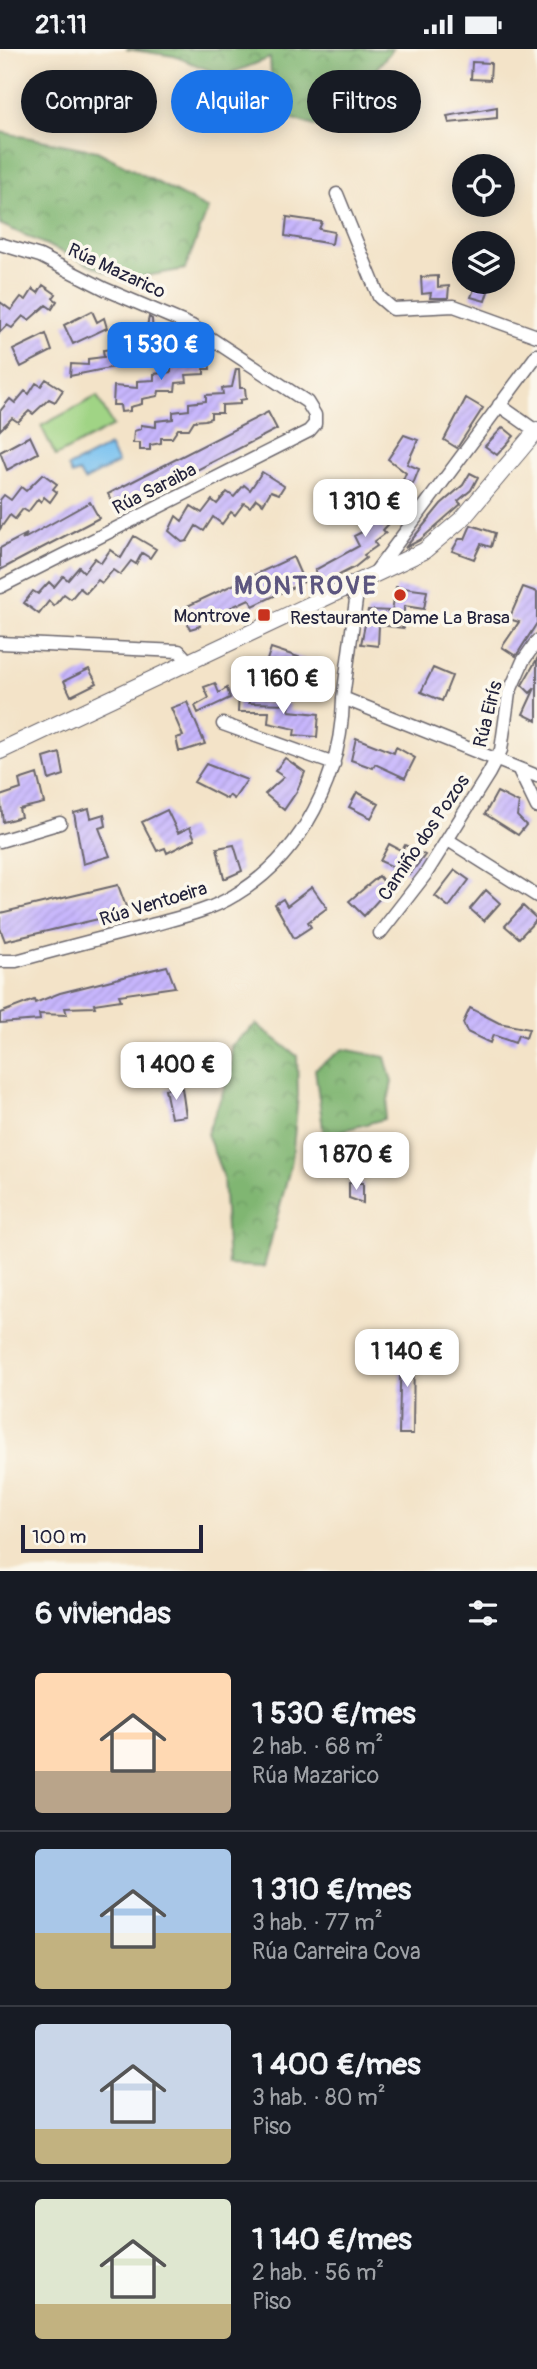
<!DOCTYPE html>
<html lang="es">
<meta charset="utf-8">
<style>
body{margin:0;font-family:Pangolin,sans-serif;background:#20242c;color:#f1f3f6;height:100vh;display:flex;flex-direction:column;font-size:26px;white-space:nowrap}
*{box-sizing:border-box;margin:0}
p{font-size:23px;color:#9ea1a6}
.icon{flex:none;width:38px;height:38px;fill:none;stroke:currentColor;stroke-width:2;stroke-linecap:round;stroke-linejoin:round}
.map{position:relative;height:1522px;overflow:hidden}
.panel{display:flex;flex-direction:column;background:#171b24;flex:1}
.panel>*{flex:none}
.guide{position:absolute;left:21px;top:21px;width:495px;height:63px;display:flex;gap:14px}
.tools{position:absolute;left:452px;top:105px;display:grid;gap:14px}
.tools a{display:grid;place-items:center;width:63px;height:63px;border-radius:50%;background:#171b24;box-shadow:0 4px 18px #0003;font-size:35px}
.scale{position:absolute;left:21px;bottom:18px;width:182px;box-sizing:border-box;padding-left:7px;border:4px solid #22223b;border-top:0;font-size:19px;line-height:24px;white-space:nowrap;color:#22223b;-webkit-text-stroke:5px #fbf7ec;paint-order:stroke}
.price{position:absolute;translate:-50% -60px;padding:0 16px;border-radius:14px;background:#fff;color:#222;font-size:23px;line-height:46px;filter:drop-shadow(0 2px 4px #0008)}
.price::after{content:'';position:absolute;left:50%;top:42px;width:21px;height:16px;margin-left:-10px;background:inherit;clip-path:polygon(0 0,100% 0,50% 100%)}
.price.on{background:#1a73e8;color:#fff}
ul{padding:0;list-style:none}
li{display:flex;align-items:center;gap:21px;height:175px;padding:0 35px}
li+li{border-top:2px solid #363941}
li span{display:grid;place-items:center;flex:none;width:196px;height:140px;border-radius:7px;color:#555}
li>.icon{margin-inline-start:auto}
span .icon{width:84px;height:84px;fill:#fffc;stroke-width:1}
li b{font-size:30px}
h2{display:flex;justify-content:space-between;align-items:center;height:84px;padding:0 35px;font-size:30px}
.chip{padding:0 24px;border-radius:32px;background:#171b24;box-shadow:0 4px 18px #0003;font-size:24px;line-height:63px}
.chip.on{background:#1a73e8;color:#fff}
.status{display:flex;justify-content:space-between;align-items:center;height:49px;padding:0 35px;background:#171b24;direction:ltr}
.status svg{height:19px;fill:currentColor}
.map>svg:first-child{display:block}
.forest{fill:url(#forest-crowns);stroke:#516c56;stroke-width:2}
.pitch{fill:#a0d485;stroke:#617b60;stroke-width:2}
.water{fill:url(#water-ripples);stroke:#4d7296;stroke-width:2}
.building{fill:url(#building-hatch)}
.lines{fill:none;stroke-linecap:round;stroke-linejoin:round}
.minor-casing{stroke:#6b666c;stroke-width:15}
.tertiary-casing{stroke:#6b666c;stroke-width:18}
.minor{stroke:#fff;stroke-width:12}
.tertiary{stroke:#fff;stroke-width:16}
.poi-dot{fill:#c8321e;stroke:#fbf7ec;stroke-width:2.5}
.labels{text-anchor:middle;stroke-width:7;stroke-linejoin:round;paint-order:stroke}
.street-label{font-size:19px;fill:#22223b;stroke:#fbf7ec}
.poi-label{font-size:19px;fill:#22223b;stroke:#fbf7ec;text-anchor:end}
.district-label{font-size:26px;font-weight:bold;letter-spacing:2px;fill:#5c567f;stroke:#fbf7ec}
</style>
<div class="status"><b>21:11</b><svg viewBox="0 0 49 12"><path d="M0 12V9h3v3zM5 12V6h3v6zM10 12V3h3v9zM15 12V0h3v12zM26 1h20v11H26zM47 4h2v5h-2z"/></svg></div>
<div class="map">
<svg width="537" height="1522" viewBox="0 0 537 1522">
<defs>
<pattern id="forest-crowns" width="20" height="18" patternUnits="userSpaceOnUse" patternTransform="scale(1.75)"><rect width="20" height="18" fill="#80b672"/><path d="M2 6a3 3 0 1 1 6 0M12 15a3 3 0 1 1 6 0" fill="none" stroke="#68945f"/></pattern>
<pattern id="water-ripples" width="26" height="14" patternUnits="userSpaceOnUse" patternTransform="scale(1.75)"><rect width="26" height="14" fill="#78c1f0"/><path d="M2 4q2-2 4 0t4 0M15 11q2-2 4 0t4 0" fill="none" stroke="#629cc4"/></pattern>
<pattern id="building-hatch" width="6" height="6" patternUnits="userSpaceOnUse" patternTransform="scale(1.75)"><rect width="6" height="6" fill="#c7b6fd"/><path d="M-1 1l2-2M0 6l6-6M5 7l2-2" fill="none" stroke="#ab9cda"/></pattern>
</defs>
<rect width="100%" height="100%" fill="#fbf7ec"/>
<filter id="ink" filterUnits="userSpaceOnUse"><feTurbulence type="fractalNoise" baseFrequency=".0143" numOctaves="2"/><feDisplacementMap in="SourceGraphic" scale="14" xChannelSelector="R" yChannelSelector="G"/><feConvolveMatrix kernelMatrix="1 2 1 2 8 2 1 2 1" color-interpolation-filters="sRGB"/></filter>
<filter id="wash" filterUnits="userSpaceOnUse"><feTurbulence type="fractalNoise" baseFrequency=".00686" numOctaves="4" result="noise"/><feDisplacementMap in="SourceGraphic" scale="28" xChannelSelector="R" yChannelSelector="G"/><feGaussianBlur stdDeviation="1.57" result="paint"/><feColorMatrix in="noise" values="0 0 0 0 0 0 0 0 0 0 0 0 0 0 0 0 0 1.4 0 .05"/><feComposite in="paint" operator="in"/></filter>
<g filter="url(#wash)">
<rect width="100%" height="100%" fill="#f3e3c8"/>
<!-- forest -->
<path class="forest" d="M 126,0 L 393,0 L 325,80 L 273,64 L 270,9 L 224,27 L 174,7 Z
M 0,83 L 97,102 L 208,160 L 185,220 L 124,231 L 0,175 Z
M 256,975 L 297,1007 L 298,1046 L 292,1111 L 264,1218 L 228,1216 L 223,1127 L 207,1085 L 231,1022 L 231,997 Z
M 343,1000 L 385,1008 L 392,1033 L 384,1070 L 324,1087 L 315,1020 Z"/>
<!-- pitch -->
<path class="pitch" d="M 97,347 L 113,377 L 56,407 L 41,377 Z"/>
<!-- water -->
<path class="water" d="M 109,397 L 118,414 L 84,432 L 79,423 L 72,426 L 68,418 Z"/>
<g id="blocks">
<!-- building -->
<path class="building" d="M 472,13 L 491,14 L 490,31 L 471,30 Z
M 497,58 L 497,69 L 449,74 L 447,67 Z
M 287,168 L 322,173 L 319,180 L 334,183 L 332,195 L 285,187 Z
M 438,227 L 438,238 L 449,237 L 448,249 L 430,249 L 431,244 L 422,245 L 421,228 Z
M 477,233 L 491,233 L 485,252 L 471,248 Z
M 43,236 L 56,245 L 53,249 L 57,252 L 52,260 L 46,256 L 29,271 L 23,267 L 12,279 L 7,276 L 0,283 L 0,253 L 11,261 L 21,248 L 26,251 L 33,240 L 38,244 Z
M 92,262 L 97,273 L 104,269 L 107,279 L 73,295 L 64,276 Z
M 149,268 L 152,270 L 153,286 L 158,286 L 159,298 L 153,298 L 153,303 L 136,303 L 136,310 L 125,311 L 124,316 L 70,327 L 71,315 L 88,316 L 88,310 L 104,308 L 103,301 L 120,299 L 120,293 L 136,291 L 135,286 L 145,286 Z
M 46,285 L 52,302 L 21,318 L 13,301 Z
M 199,292 L 203,295 L 204,309 L 209,309 L 210,320 L 204,320 L 204,325 L 186,326 L 187,333 L 176,334 L 175,342 L 159,342 L 158,347 L 142,350 L 142,355 L 130,358 L 130,362 L 121,363 L 120,356 L 113,356 L 114,337 L 137,339 L 137,332 L 154,331 L 154,325 L 171,323 L 171,316 L 187,315 L 186,308 L 196,308 Z
M 236,320 L 239,320 L 240,339 L 245,339 L 246,350 L 240,351 L 240,355 L 222,356 L 222,364 L 211,364 L 211,369 L 205,371 L 194,372 L 189,380 L 178,380 L 172,389 L 161,389 L 161,394 L 150,396 L 150,401 L 140,401 L 140,394 L 133,394 L 134,382 L 141,380 L 141,376 L 156,378 L 156,372 L 173,370 L 173,363 L 189,361 L 189,354 L 206,352 L 206,346 L 223,345 L 222,339 L 232,338 Z
M 46,330 L 63,341 L 55,353 L 49,350 L 33,365 L 29,362 L 18,373 L 12,369 L 0,381 L 0,362 L 10,350 L 15,354 L 25,342 L 29,345 L 36,334 L 41,337 Z
M 466,349 L 483,359 L 457,399 L 444,391 Z
M 268,363 L 277,380 L 117,462 L 108,445 Z
M 503,378 L 514,387 L 497,406 L 485,397 Z
M 404,386 L 418,391 L 407,415 L 419,420 L 413,435 L 403,431 L 406,424 L 388,410 Z
M 30,387 L 38,404 L 7,421 L 0,403 Z
M 262,423 L 284,437 L 279,445 L 271,442 L 263,455 L 256,450 L 250,458 L 244,454 L 235,466 L 231,463 L 222,475 L 213,468 L 204,482 L 196,477 L 187,492 L 182,493 L 169,482 L 176,467 L 182,472 L 191,457 L 202,464 L 212,451 L 217,455 L 227,443 L 234,448 L 244,436 L 250,441 Z
M 470,424 L 478,428 L 471,441 L 458,452 L 461,455 L 420,491 L 405,499 L 441,455 L 463,436 Z
M 43,425 L 57,435 L 53,440 L 57,443 L 50,453 L 44,448 L 41,453 L 38,450 L 28,463 L 23,460 L 15,470 L 10,466 L 0,480 L 0,451 L 4,446 L 11,451 L 21,438 L 26,442 Z
M 396,440 L 406,457 L 383,481 L 386,484 L 374,493 L 377,497 L 364,506 L 366,509 L 355,518 L 322,535 L 315,521 L 359,497 L 354,487 L 366,481 L 363,475 L 375,470 L 371,464 L 385,457 L 381,449 Z
M 90,453 L 99,469 L 0,521 L 0,499 L 27,485 L 22,491 Z
M 471,476 L 495,484 L 491,498 L 481,495 L 474,510 L 452,502 L 459,490 L 465,490 Z
M 134,487 L 156,500 L 150,509 L 142,504 L 136,515 L 131,512 L 120,526 L 113,521 L 102,534 L 98,531 L 86,544 L 80,539 L 71,550 L 64,545 L 54,557 L 49,552 L 39,565 L 24,554 L 33,542 L 38,545 L 49,533 L 54,538 L 63,527 L 68,531 L 79,518 L 84,523 L 95,509 L 101,514 L 110,501 L 121,509 Z
M 293,508 L 304,533 L 253,557 L 249,550 L 219,564 L 218,561 L 198,570 L 200,577 L 190,580 L 181,560 Z
M 396,538 L 427,542 L 424,560 L 404,557 L 404,579 L 379,576 L 378,597 L 361,595 L 368,561 L 392,562 Z
M 523,538 L 537,543 L 537,574 L 516,607 L 502,598 L 519,573 L 509,570 Z
M 271,599 L 331,619 L 324,640 L 264,620 Z
M 537,610 L 537,672 L 523,665 L 535,639 L 530,644 L 522,636 Z
M 433,619 L 452,627 L 442,652 L 421,643 Z
M 89,620 L 97,634 L 71,647 L 64,632 Z
M 215,634 L 219,644 L 227,639 L 230,649 L 198,664 L 195,657 L 209,649 L 204,638 Z
M 239,644 L 248,645 L 249,654 L 290,655 L 289,662 L 319,665 L 317,688 L 294,686 L 295,680 L 268,674 L 269,663 L 238,663 Z
M 187,653 L 205,695 L 183,702 L 179,702 L 176,689 L 183,687 L 171,659 Z
M 356,689 L 394,704 L 396,698 L 415,709 L 405,729 L 375,715 L 373,719 L 351,711 Z
M 60,704 L 64,726 L 49,731 L 44,709 Z
M 285,709 L 305,723 L 297,742 L 284,761 L 265,745 L 284,728 L 275,722 Z
M 206,715 L 247,731 L 234,750 L 229,746 L 227,750 L 194,733 Z
M 37,725 L 44,754 L 19,760 L 21,768 L 3,773 L 0,747 L 21,740 L 19,731 Z
M 357,743 L 379,755 L 371,769 L 349,758 Z
M 497,743 L 519,754 L 517,767 L 526,776 L 518,786 L 485,765 Z
M 89,760 L 91,769 L 104,765 L 106,777 L 99,779 L 110,807 L 83,815 L 74,764 Z
M 167,761 L 178,784 L 190,778 L 195,790 L 167,804 L 165,799 L 157,802 L 142,773 Z
M 389,795 L 402,802 L 405,796 L 425,806 L 410,825 L 380,812 Z
M 234,796 L 242,822 L 224,830 L 217,799 Z
M 455,821 L 469,831 L 449,858 L 435,847 Z
M 379,827 L 389,839 L 364,867 L 349,852 Z
M 118,836 L 128,863 L 5,892 L 0,879 L 0,864 Z
M 312,838 L 327,859 L 308,873 L 311,878 L 294,889 L 275,855 L 283,850 L 287,857 Z
M 486,841 L 500,854 L 484,872 L 470,860 Z
M 523,857 L 537,870 L 519,889 L 505,877 Z
M 167,917 L 175,938 L 119,946 L 121,951 L 94,955 L 95,958 L 65,959 L 67,966 L 39,965 L 40,971 L 0,974 L 0,964 L 34,951 L 35,954 L 60,944 Z
M 470,959 L 499,974 L 529,980 L 526,989 L 518,986 L 515,994 L 493,986 L 490,994 L 467,983 L 463,974 Z
M 182,1039 L 186,1067 L 171,1069 L 165,1040 Z
M 349,1134 L 363,1134 L 363,1154 L 349,1149 Z
M 401,1293 L 414,1295 L 413,1385 L 399,1385 Z"/>
</g>
</g>
<g filter="url(#ink)">
<use href="#blocks" fill-opacity="0" stroke="#6b666c" stroke-width="2"/>
<g class="lines">
<defs>
<path id="minor" d="M 337,145 L 379,248 L 393,260 L 454,257 L 537,287
M 0,195 L 40,207 L 105,240 L 192,277 L 307,353 L 315,366 L 315,375 L 309,382 L 0,538
M 499,356 L 536,382
M 374,525 L 537,306
M 350,539 L 356,551 L 343,649 L 537,727
M 0,594 L 179,602 L 189,613
M 223,675 L 334,715
M 519,721 L 537,758
M 448,791 L 537,847
M 0,792 L 60,774
M 380,884 L 425,826 L 489,724 L 501,701 L 509,644 L 523,612 L 537,592
M 0,912 L 16,912 C 59,900 102,889 145,878 C 176,869 208,863 235,846 C 303,806 342,725 343,649"/>
<path id="tertiary" d="M 0,702 L 424,502 L 463,469 L 537,381"/>
</defs>
<!-- minor casing -->
<use href="#minor" class="minor-casing"/>
<!-- tertiary casing -->
<use href="#tertiary" class="tertiary-casing"/>
<!-- minor -->
<use href="#minor" class="minor"/>
<!-- tertiary -->
<use href="#tertiary" class="tertiary"/>
</g>
</g>
<!-- markers -->
<g class="poi-dot">
<circle cx="400" cy="546" r="7"/>
<rect x="257" y="559" width="14" height="14" rx="3.5"/>
</g>
<g class="labels">
<!-- street labels -->
<g class="street-label">
<text transform="translate(117 221) rotate(25)" y="7">Rúa Mazarico</text>
<text transform="translate(154 439) rotate(-27)" y="7">Rúa Saraiba</text>
<text transform="translate(487 665) rotate(-76)" y="7">Rúa Eirís</text>
<text transform="translate(423 788) rotate(-56)" y="7">Camiño dos Pozos</text>
<text transform="translate(153 854) rotate(-17)" y="7">Rúa Ventoeira</text>
</g>
<!-- poi labels -->
<g class="poi-label">
<text x="250" y="573">Montrove</text>
<text x="400" y="575" text-anchor="middle">Restaurante Dame La Brasa</text>
</g>
<!-- district labels -->
<g class="district-label">
<text x="306" y="545">MONTROVE</text>
</g>
</g>
</svg>
<div class="tools">
<a><svg class="icon" aria-label="locate" viewBox="0 0 24 24"><circle cx="12" cy="12" r="6"/><path d="M12 2v4M12 18v4M2 12h4M18 12h4"/></svg></a>
<a><svg class="icon" aria-label="layers" viewBox="0 0 24 24"><path d="M12 4l9 5-9 5-9-5zM3 14l9 5 9-5"/></svg></a>
</div>
<div class="scale">100 m</div>
<b class="price on" style="left:161px;top:333px">1 530 €</b>
<b class="price" style="left:365px;top:490px">1 310 €</b>
<b class="price" style="left:283px;top:667px">1 160 €</b>
<b class="price" style="left:176px;top:1053px">1 400 €</b>
<b class="price" style="left:356px;top:1143px">1 870 €</b>
<b class="price" style="left:407px;top:1340px">1 140 €</b>
<div class="guide">
<a class="chip">Comprar</a>
<a class="chip on">Alquilar</a>
<a class="chip">Filtros</a>
</div>
</div>
<section class="panel">
<h2>6 viviendas<svg class="icon" aria-label="filters" viewBox="0 0 24 24"><path d="M4 7h16M4 17h16"/><circle cx="9" cy="7" r="2"/><circle cx="15" cy="17" r="2"/></svg></h2>
<ul>
<li><span style="background:linear-gradient(#ffd9b3 70%,#b9a48a 0)"><svg class="icon" aria-label="home" viewBox="0 0 24 24"><path d="M3 11l9-7 9 7M6 9v11h12V9"/></svg></span><div><b>1 530 €/mes</b><p>2 hab. · 68 m²</p><p>Rúa Mazarico</p></div></li>
<li><span style="background:linear-gradient(#a9c7e8 60%,#c2b280 0)"><svg class="icon" aria-label="home" viewBox="0 0 24 24"><path d="M3 11l9-7 9 7M6 9v11h12V9"/></svg></span><div><b>1 310 €/mes</b><p>3 hab. · 77 m²</p><p>Rúa Carreira Cova</p></div></li>
<li><span style="background:linear-gradient(#c9d6e8 75%,#c2b280 0)"><svg class="icon" aria-label="home" viewBox="0 0 24 24"><path d="M3 11l9-7 9 7M6 9v11h12V9"/></svg></span><div><b>1 400 €/mes</b><p>3 hab. · 80 m²</p><p>Piso</p></div></li>
<li><span style="background:linear-gradient(#dfe7d0 75%,#c2b280 0)"><svg class="icon" aria-label="home" viewBox="0 0 24 24"><path d="M3 11l9-7 9 7M6 9v11h12V9"/></svg></span><div><b>1 140 €/mes</b><p>2 hab. · 56 m²</p><p>Piso</p></div></li>
</ul>
</section>
